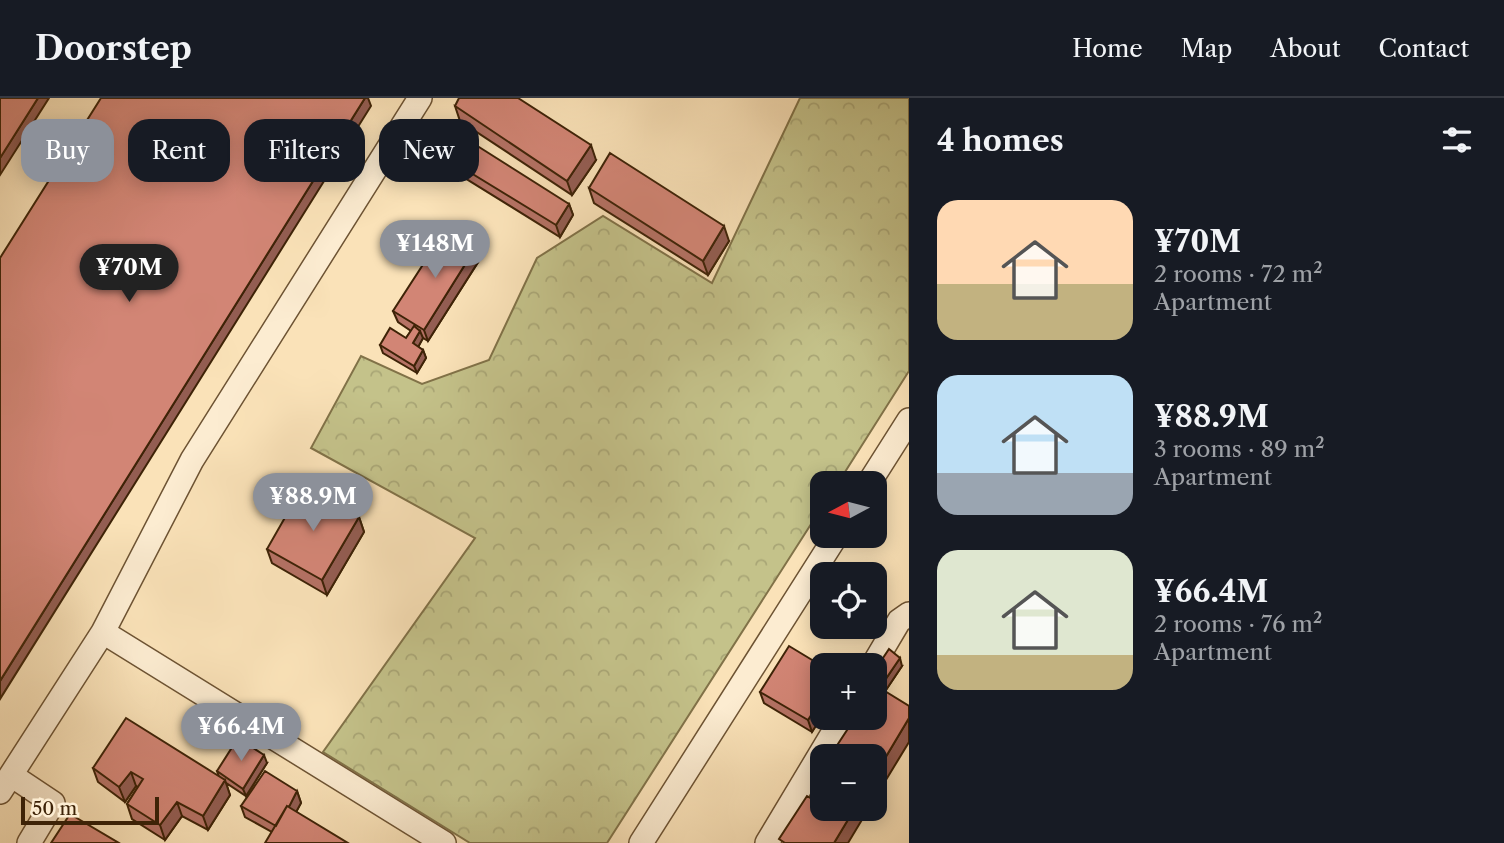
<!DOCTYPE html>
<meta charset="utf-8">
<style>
body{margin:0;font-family:"Libre Caslon Text",serif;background:#20242c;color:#f1f3f6;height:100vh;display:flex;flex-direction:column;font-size:26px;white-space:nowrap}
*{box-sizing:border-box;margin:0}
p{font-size:23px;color:#9ea1a6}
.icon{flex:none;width:38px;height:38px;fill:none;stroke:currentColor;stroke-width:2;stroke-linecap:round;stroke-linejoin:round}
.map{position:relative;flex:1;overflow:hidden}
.panel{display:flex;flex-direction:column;background:#171b24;width:595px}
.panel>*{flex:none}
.guide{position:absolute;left:21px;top:21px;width:665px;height:63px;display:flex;gap:14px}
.needle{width:46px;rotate:263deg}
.fabs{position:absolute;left:810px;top:373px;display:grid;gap:14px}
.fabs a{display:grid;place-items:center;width:77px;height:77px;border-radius:14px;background:#171b24;box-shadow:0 4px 18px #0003;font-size:35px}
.scale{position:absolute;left:21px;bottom:18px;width:138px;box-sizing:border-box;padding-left:7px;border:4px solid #3e2307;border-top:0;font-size:19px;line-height:24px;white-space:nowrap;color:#3e2307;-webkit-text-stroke:5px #fcecd1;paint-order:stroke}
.price{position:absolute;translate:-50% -60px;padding:0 16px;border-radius:24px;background:#8c9099;color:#fff;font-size:23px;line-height:46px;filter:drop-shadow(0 2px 4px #0008)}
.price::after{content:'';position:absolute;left:50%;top:42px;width:21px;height:16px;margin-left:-10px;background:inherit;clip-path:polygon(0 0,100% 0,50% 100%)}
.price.on{background:#222;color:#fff}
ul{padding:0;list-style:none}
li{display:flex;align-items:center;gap:21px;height:175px;padding:0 28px}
li span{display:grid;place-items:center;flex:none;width:196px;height:140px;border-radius:21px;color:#555}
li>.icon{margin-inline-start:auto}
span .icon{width:84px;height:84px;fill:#fffc;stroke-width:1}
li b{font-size:30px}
h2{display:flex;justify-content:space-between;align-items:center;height:84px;padding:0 28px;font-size:30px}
.chip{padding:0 24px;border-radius:21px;background:#171b24;box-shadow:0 4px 18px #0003;font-size:24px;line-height:63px}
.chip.on{background:#8c9099;color:#fff}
header{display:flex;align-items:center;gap:42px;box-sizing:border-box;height:98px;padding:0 35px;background:#171b24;border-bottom:2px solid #363941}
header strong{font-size:33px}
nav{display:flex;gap:38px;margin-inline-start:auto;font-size:24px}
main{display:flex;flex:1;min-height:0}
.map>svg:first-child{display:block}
.forest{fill:url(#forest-crowns);stroke:#817248;stroke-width:2}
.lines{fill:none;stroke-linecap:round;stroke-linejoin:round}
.minor-casing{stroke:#6d5333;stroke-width:26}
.minor{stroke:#fcecd1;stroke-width:23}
.wall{fill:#b57265;stroke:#3e2307;stroke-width:2}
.shaded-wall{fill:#935d52;stroke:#3e2307;stroke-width:2}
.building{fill:#d28575;stroke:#3e2307;stroke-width:2}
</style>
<header>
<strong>Doorstep</strong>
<nav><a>Home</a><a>Map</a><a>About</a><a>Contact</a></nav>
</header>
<main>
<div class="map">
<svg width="909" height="745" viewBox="0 0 909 745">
<defs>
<pattern id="forest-crowns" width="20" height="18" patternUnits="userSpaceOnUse" patternTransform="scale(1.75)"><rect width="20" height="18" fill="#c4c28a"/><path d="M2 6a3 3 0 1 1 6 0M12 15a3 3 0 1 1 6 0" fill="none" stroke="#a9a676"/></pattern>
</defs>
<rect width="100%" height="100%" fill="#fae2b8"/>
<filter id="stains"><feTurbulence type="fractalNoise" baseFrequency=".00286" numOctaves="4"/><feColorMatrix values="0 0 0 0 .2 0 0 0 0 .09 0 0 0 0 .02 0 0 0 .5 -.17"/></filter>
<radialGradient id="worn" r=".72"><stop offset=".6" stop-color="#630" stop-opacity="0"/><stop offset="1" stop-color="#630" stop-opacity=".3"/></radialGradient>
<!-- forest -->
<path class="forest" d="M 800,0 L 909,0 L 909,273 L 838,385 L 822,385 L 822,409 L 607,745 L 470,745 L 323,654 L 475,440 L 311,350 L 361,258 L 422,286 L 489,262 L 537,160 L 603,118 L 712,185 Z"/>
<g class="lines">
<defs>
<path id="minor" d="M 869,385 L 909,322
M 103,534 L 444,745
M 873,567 L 899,523 L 909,516
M 11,677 L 53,705 L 29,745
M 0,694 L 103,534 L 192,362 L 420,0
M 641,745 L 836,438
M 767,745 L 842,620"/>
</defs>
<!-- minor casing -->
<use href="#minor" class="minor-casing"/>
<!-- minor -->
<use href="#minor" class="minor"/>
</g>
<!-- wall -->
<path class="wall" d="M 455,8 L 596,62 L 572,97 L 460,23 Z
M 435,53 L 569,106 L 573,117 L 560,139 L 439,64 Z
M 589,90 L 729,143 L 708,177 L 594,105 Z
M 476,149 L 480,161 L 428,243 L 423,240 L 418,249 L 423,252 L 426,260 L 417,275 L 383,255 L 380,247 L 406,240 L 411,233 L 398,224 L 393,213 Z
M 359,419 L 364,434 L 327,497 L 272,465 L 267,451 Z
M 822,568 L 822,618 L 812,634 L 764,605 L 760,594 Z
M 902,568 L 886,592 L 875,585 L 875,572 Z
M 267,665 L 246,698 L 226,685 L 230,697 L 208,732 L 182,718 L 165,742 L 132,721 L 127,706 L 138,689 L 136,688 L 125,704 L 98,684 L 93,670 L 219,679 L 217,673 Z
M 297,693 L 301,705 L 296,714 L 272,734 L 245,719 L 241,708 Z"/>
<!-- shaded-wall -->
<path class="shaded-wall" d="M 38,0 L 49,0 L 0,77 L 0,60 Z
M 365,0 L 368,0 L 371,8 L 0,601 L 0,583 Z
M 591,47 L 596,62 L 572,97 L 567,83 Z
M 569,106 L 573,117 L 560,139 L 556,127 Z
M 724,128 L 729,143 L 708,177 L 703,163 Z
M 476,149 L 480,161 L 428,243 L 424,232 Z
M 420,233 L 423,240 L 416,253 L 413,245 Z
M 423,252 L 426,260 L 417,275 L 414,268 Z
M 359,419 L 364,434 L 327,497 L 322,482 Z
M 900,560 L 902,568 L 886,592 L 883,585 Z
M 822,600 L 822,618 L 812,634 L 808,622 Z
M 909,620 L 909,644 L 875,700 L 875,677 Z
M 264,657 L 267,665 L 246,698 L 243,691 Z
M 131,674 L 136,688 L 125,704 L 119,689 Z
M 225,682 L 230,697 L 208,732 L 203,718 Z
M 297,693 L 301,705 L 282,740 L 278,729 Z
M 177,704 L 182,718 L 165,742 L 160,727 Z
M 855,710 L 869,710 L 848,745 L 834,745 Z"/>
<!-- building -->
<path class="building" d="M 0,0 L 38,0 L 0,60 Z
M 101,0 L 365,0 L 0,583 L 0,160 Z
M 459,0 L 518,0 L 591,47 L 567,83 L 455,8 Z
M 449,30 L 569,106 L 556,127 L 435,53 Z
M 610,55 L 724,128 L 703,163 L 589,90 Z
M 446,131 L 476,149 L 424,232 L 393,213 Z
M 414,228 L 420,233 L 413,245 L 423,252 L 414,268 L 380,247 L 390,230 L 406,240 Z
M 303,388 L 359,419 L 322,482 L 267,451 Z
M 789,548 L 822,568 L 822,600 L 808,622 L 760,594 Z
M 889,551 L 900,560 L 883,585 L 875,579 L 875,572 Z
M 875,587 L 909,608 L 909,620 L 875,677 L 875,658 L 839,658 L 832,655 L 855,620 L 875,620 Z
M 126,620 L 225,682 L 203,718 L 177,704 L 160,727 L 127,706 L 143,681 L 131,674 L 119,689 L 93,670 Z
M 238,640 L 264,657 L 243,691 L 217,673 Z
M 265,673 L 297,693 L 289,709 L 287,708 L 276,728 L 241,708 Z
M 807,698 L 822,707 L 822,710 L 855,710 L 834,745 L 785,745 L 779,741 Z
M 287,708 L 348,745 L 265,745 Z
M 70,716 L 119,745 L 51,745 Z"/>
<rect width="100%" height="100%" filter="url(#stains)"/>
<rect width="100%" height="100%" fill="url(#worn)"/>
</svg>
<div class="fabs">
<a><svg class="needle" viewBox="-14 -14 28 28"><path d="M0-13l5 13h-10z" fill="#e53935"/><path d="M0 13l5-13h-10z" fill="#9ea1a6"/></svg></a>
<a><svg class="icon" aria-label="locate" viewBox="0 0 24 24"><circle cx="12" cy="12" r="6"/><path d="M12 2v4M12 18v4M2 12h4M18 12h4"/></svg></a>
<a>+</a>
<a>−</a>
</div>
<div class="scale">50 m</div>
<b class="price" style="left:435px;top:182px">¥148M</b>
<b class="price on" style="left:129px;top:206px">¥70M</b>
<b class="price" style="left:313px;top:435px">¥88.9M</b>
<b class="price" style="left:241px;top:665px">¥66.4M</b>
<div class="guide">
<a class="chip on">Buy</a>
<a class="chip">Rent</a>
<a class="chip">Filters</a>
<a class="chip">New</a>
</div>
</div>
<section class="panel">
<h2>4 homes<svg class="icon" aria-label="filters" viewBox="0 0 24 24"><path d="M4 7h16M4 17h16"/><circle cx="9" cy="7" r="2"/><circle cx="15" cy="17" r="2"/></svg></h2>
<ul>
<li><span style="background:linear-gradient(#ffd9b3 60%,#c2b280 0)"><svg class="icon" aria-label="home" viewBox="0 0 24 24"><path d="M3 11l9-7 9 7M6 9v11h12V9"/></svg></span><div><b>¥70M</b><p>2 rooms · 72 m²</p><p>Apartment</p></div></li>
<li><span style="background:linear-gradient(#bfe0f5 70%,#9aa5b1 0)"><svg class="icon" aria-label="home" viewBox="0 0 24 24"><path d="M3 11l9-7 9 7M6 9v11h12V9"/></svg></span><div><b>¥88.9M</b><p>3 rooms · 89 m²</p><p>Apartment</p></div></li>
<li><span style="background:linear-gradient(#dfe7d0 75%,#c2b280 0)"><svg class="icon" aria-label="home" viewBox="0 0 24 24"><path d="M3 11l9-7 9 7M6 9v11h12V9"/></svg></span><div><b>¥66.4M</b><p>2 rooms · 76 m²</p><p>Apartment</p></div></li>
</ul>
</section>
</main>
